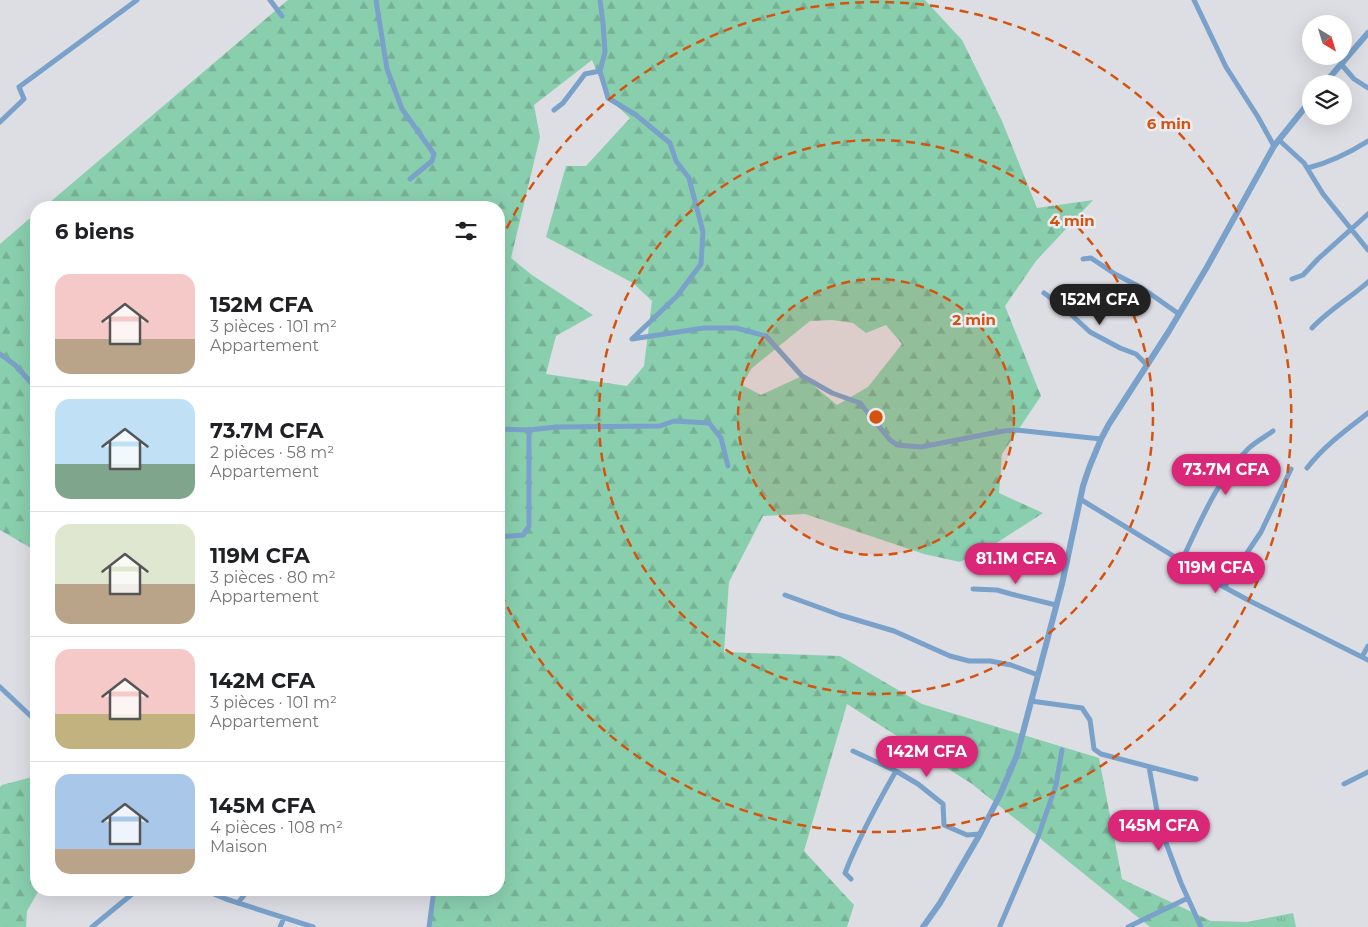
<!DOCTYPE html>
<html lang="fr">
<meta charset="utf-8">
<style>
body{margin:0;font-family:Montserrat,sans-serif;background:#f2f2f2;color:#202124;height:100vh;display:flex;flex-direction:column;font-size:19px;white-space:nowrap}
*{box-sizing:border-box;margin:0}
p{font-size:16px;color:#757577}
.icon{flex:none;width:28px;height:28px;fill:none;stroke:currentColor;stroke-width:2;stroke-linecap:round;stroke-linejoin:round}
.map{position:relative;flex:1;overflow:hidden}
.panel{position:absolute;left:30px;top:201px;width:475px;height:695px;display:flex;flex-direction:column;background:#fff;border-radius:20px;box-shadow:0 5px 20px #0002}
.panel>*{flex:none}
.needle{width:32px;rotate:142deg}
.fabs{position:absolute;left:1302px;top:15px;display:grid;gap:10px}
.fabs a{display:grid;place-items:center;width:50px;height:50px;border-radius:50%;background:#fff;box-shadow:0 5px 20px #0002;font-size:25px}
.price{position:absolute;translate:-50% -42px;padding:0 11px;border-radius:18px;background:#db2777;color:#fff;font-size:16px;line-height:32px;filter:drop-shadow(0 1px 2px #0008)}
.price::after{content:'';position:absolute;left:50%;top:30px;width:15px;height:11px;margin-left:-8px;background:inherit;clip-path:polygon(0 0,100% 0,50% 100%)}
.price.selected{background:#222;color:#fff}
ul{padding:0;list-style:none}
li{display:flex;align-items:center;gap:15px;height:125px;padding:0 25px}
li+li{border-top:1px solid #e0e0e0}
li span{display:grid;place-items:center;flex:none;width:140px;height:100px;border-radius:15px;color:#555}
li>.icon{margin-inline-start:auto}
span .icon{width:60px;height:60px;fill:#fffc;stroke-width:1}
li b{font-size:21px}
h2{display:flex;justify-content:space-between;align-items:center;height:60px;padding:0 25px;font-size:21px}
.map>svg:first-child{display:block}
.grass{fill:url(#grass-tufts)}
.forest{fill:url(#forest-firs);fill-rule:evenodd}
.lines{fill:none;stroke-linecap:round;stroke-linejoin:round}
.minor{stroke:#79a1ca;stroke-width:5}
.tertiary{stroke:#79a1ca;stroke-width:6}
.ring{fill:none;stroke:#d4530e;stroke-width:2.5;stroke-dasharray:9 6}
.centre{fill:#d4530e;stroke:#ebebf1;stroke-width:2.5}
.ring-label{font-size:15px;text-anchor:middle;font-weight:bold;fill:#d4530e;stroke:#ebebf1;stroke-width:5;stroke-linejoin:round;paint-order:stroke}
</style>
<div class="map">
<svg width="1368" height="927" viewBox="0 0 1368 927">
<defs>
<pattern id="grass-tufts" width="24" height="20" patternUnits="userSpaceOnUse" patternTransform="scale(1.25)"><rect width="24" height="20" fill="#89cfae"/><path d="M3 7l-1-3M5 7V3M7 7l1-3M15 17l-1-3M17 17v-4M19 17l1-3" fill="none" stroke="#76b195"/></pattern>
<pattern id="forest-firs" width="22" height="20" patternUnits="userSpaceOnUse" patternTransform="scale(1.25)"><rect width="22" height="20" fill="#89cfae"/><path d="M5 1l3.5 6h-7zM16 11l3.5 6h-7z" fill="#76b195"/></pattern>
</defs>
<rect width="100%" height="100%" fill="#dddde4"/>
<!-- grass -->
<path class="grass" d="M 1293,913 L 1296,927 L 1205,927 L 1211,921 L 1247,922 Z"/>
<!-- forest -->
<path class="forest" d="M 288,0 L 925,0 L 962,40 L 1002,121 L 1037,208 L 1093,200 L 1036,261 L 1005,306 L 1041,396 L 1002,454 L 999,493 L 1043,513 L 998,542 L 960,562 L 924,554 L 805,514 L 763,516 L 729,582 L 724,652 L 840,656 L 922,704 L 1099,758 L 1122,879 L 1211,921 L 1205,927 L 1150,927 L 972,784 L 847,704 L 804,851 L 854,905 L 847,927 L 428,927 L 436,890 L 499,890 L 499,208 L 43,208 ZM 592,60 L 608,98 L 630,118 L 586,166 L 566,166 L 546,237 L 633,283 L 652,301 L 644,366 L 627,386 L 546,374 L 556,336 L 593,315 L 532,275 L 511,258 L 540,137 L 534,105 ZM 832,320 L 853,323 L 866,333 L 886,325 L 902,344 L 868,387 L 837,405 L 802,376 L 761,395 L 742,385 L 752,368 L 810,321 Z
M 36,213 L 36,551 L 0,530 L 0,244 Z
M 36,776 L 36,890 L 39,890 L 27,911 L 26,927 L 0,927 L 0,787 L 2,785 Z"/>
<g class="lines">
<!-- minor -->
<path class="minor" d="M 270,0 L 282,16
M 376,0 L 387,69 L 402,109 L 434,154 L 432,161 L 410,179
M 600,0 L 603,23 L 605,52 L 600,71 L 608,98 L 636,115 L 670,143 L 676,161 L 689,178 L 703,232 L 701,264 L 677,296 L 632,339 L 704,328 L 736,328 L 766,336 L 802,376 L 832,393 L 860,403 L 890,440 L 897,445 L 921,447 L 1003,431 L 1016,430 L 1101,439
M 1194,0 L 1226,67 L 1258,117 L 1274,146
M 1341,64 L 1354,79 L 1368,88
M 554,110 L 563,103 L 585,74 L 600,71
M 0,122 L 24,99 L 19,87 L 137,0
M 1279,140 L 1304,163 L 1323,194 L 1368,250
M 1308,168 C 1330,162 1349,153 1368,141
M 1083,259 L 1091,258 L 1115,274 L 1142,288 L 1179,314
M 1292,279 L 1303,275 L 1318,259 L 1368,214
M 1044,293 L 1063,307 L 1090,332 L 1120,348 L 1136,354 L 1147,365
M 1312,328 C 1329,310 1350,298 1368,282
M 0,354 L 15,365 L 36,388
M 499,429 L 529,430 L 556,427 L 660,426 L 674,421 L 709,423 L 721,438 L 728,466
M 1307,468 C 1324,446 1346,430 1368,413
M 1080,499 L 1224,587 L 1248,600 L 1368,660
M 499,537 L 523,535 L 529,526 L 529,430
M 1181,562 C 1200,523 1217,479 1248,449 C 1255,442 1265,437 1273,431
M 1224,587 L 1261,532 L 1291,469
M 973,589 L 997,590 L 1011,594 L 1056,605
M 785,595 L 840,615 L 894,631 L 950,656 L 969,661 L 990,661 L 1011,665 L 1038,675
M 1362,657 L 1368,646
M 0,687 L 36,721
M 1031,701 L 1082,708 L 1090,720 L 1094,749 L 1101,754 L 1196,779
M 32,717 L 36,706
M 853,751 L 896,771 L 918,784 L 943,804 L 944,825 L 967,835 L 980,834
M 1149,767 L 1160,827 L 1181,883 L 1201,927
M 1344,784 L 1368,772
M 851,879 L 845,873 C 859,837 877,804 896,771
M 204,890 L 226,899 L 313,927
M 238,903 L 248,890
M 1000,926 L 1038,837 L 1056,785 L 1062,750
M 92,927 L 137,890
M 280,927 L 284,918
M 429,927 L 434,890
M 1128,927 L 1188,898"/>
<!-- tertiary -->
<path class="tertiary" d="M 1324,84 L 1368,33
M 923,927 L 940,903 L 980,834 L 1000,795 L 1017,755 L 1062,584 L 1083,486 L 1089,468 L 1101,439 L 1109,424 L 1169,331 L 1207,267 L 1274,146 L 1311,100"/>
</g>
<!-- distance rings -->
<circle cx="876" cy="417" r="138" fill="#d4530e" fill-opacity=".12"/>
<g class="ring">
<circle cx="876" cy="417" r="138"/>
<circle cx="876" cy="417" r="277"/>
<path d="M500 242A415 415 0 1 1 500 592"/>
</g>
<circle cx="876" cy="417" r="8" class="centre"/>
<g class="ring-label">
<text x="1169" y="129">6 min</text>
<text x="1072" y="226">4 min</text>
<text x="974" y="325">2 min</text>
</g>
</svg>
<div class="fabs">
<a><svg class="needle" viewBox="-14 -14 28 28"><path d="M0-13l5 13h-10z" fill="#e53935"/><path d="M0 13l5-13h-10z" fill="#757577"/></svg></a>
<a><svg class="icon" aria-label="layers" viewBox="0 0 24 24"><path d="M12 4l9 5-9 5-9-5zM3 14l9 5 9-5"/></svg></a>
</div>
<b class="price selected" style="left:1100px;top:326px">152M CFA</b>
<b class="price" style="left:1226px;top:496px">73.7M CFA</b>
<b class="price" style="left:1016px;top:585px">81.1M CFA</b>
<b class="price" style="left:1216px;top:594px">119M CFA</b>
<b class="price" style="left:927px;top:778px">142M CFA</b>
<b class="price" style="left:1159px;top:852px">145M CFA</b>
<section class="panel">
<h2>6 biens<svg class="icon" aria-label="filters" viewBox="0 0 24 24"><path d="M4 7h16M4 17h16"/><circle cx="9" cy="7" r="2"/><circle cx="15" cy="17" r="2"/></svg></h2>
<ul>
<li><span style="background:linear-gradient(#f6c9c9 65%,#b9a48a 0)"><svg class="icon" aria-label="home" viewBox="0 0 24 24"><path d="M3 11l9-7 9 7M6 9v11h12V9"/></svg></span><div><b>152M CFA</b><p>3 pièces · 101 m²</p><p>Appartement</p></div></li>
<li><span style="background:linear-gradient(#bfe0f5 65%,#7fa58c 0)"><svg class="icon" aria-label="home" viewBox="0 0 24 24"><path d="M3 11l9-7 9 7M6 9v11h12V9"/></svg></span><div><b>73.7M CFA</b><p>2 pièces · 58 m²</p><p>Appartement</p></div></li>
<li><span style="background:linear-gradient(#dfe7d0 60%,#b9a48a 0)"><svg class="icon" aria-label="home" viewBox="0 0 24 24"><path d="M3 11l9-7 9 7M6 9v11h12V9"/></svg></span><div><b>119M CFA</b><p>3 pièces · 80 m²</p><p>Appartement</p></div></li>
<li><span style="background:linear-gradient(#f6c9c9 65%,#c2b280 0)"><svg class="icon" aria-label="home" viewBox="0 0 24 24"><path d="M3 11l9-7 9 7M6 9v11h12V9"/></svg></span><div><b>142M CFA</b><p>3 pièces · 101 m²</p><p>Appartement</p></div></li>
<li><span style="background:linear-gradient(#a9c7e8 75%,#b9a48a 0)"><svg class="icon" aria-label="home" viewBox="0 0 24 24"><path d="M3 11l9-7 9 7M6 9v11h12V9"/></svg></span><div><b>145M CFA</b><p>4 pièces · 108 m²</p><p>Maison</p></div></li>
</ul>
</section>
</div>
